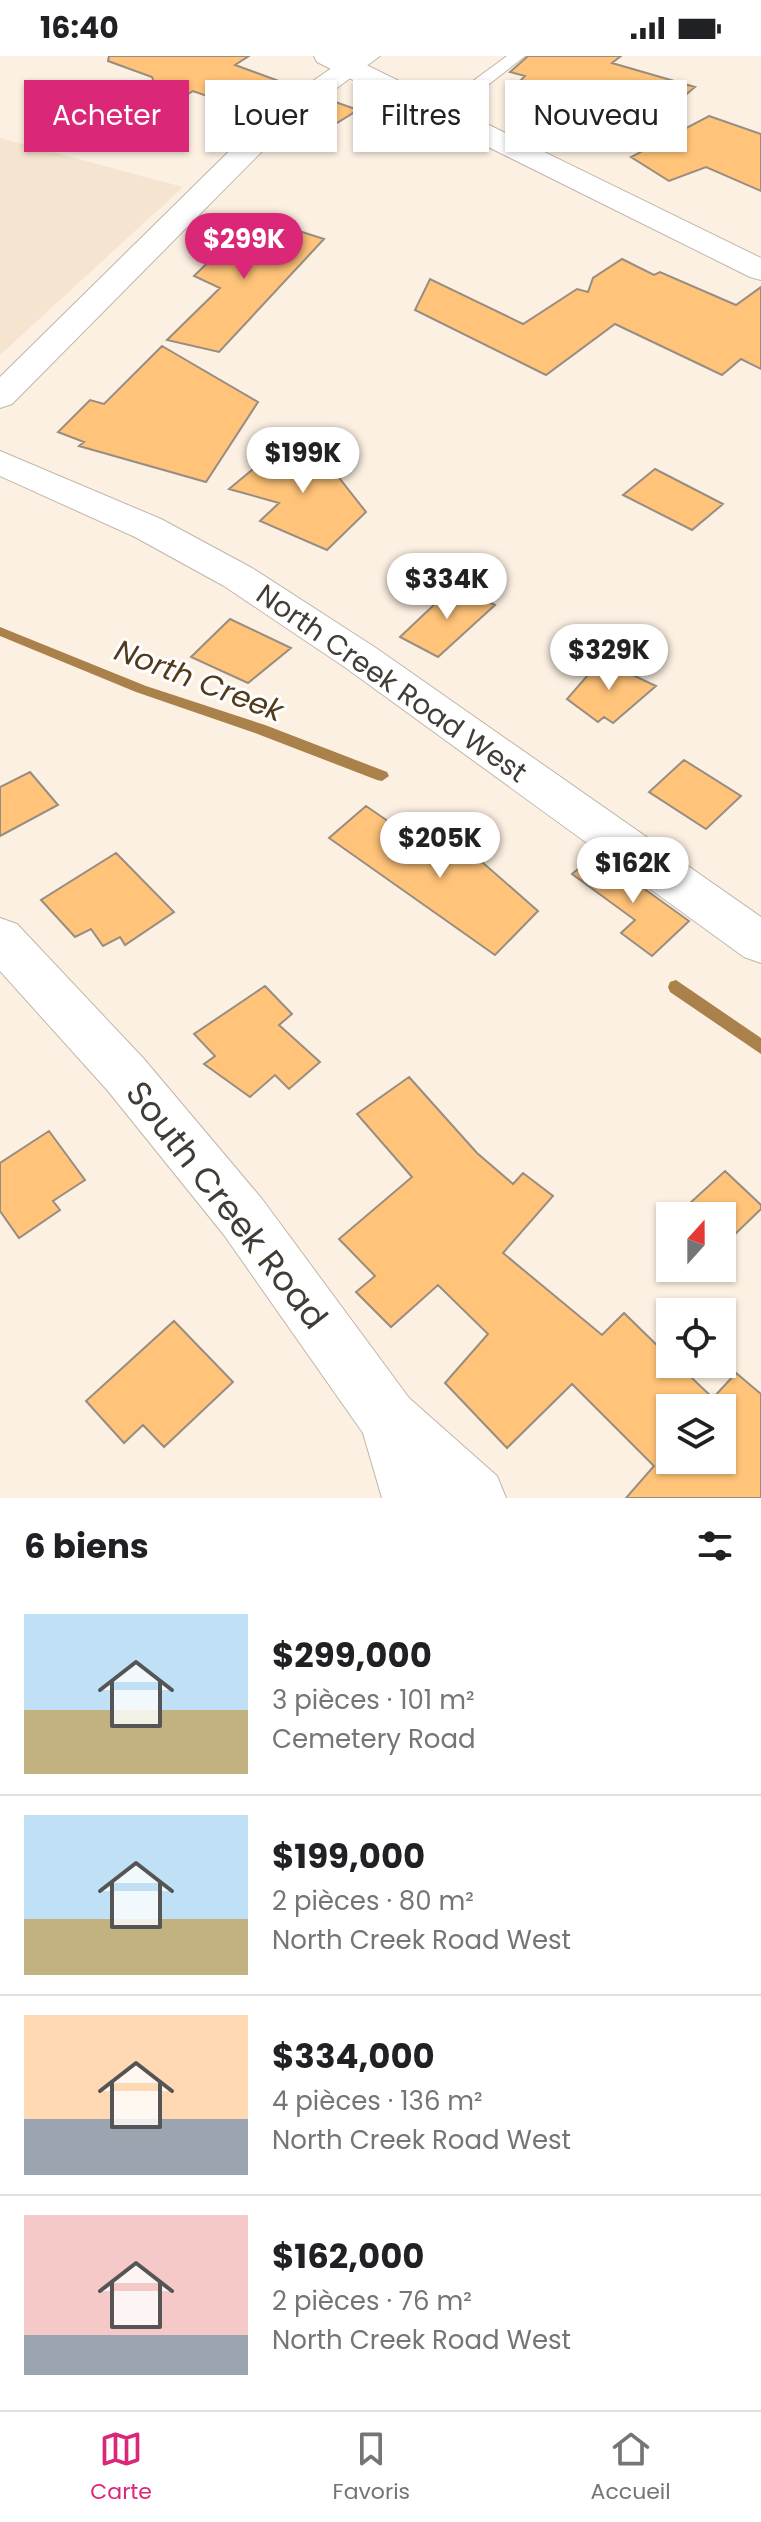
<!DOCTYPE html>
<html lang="fr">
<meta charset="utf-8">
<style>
body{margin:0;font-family:Poppins,sans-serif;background:#f6f6f6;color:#202124;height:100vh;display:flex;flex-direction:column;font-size:30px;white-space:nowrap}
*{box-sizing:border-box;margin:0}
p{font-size:26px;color:#757577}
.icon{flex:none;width:44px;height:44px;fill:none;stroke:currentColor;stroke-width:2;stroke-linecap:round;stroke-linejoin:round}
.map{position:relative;height:1442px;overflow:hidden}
.panel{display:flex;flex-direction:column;background:#fff;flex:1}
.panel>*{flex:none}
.hud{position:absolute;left:24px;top:24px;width:714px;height:72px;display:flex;gap:16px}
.needle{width:52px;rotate:21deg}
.fabs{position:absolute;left:656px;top:1146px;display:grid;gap:16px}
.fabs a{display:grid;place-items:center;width:80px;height:80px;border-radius:0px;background:#fff;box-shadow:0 2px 6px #0004;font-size:40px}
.price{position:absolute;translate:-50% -68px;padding:0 18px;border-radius:28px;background:#fff;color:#222;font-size:26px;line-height:52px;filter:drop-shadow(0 2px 4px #0008)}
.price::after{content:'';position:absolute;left:50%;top:48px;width:24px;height:18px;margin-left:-12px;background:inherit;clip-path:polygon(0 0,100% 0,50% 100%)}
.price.on{background:#db2777;color:#fff}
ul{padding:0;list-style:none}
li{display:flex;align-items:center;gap:24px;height:200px;padding:0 24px}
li+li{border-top:2px solid #e0e0e0}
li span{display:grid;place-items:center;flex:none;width:224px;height:160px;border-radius:0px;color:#555}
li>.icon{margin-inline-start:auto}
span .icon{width:96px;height:96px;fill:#fffc;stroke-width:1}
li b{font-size:34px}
h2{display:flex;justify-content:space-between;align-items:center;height:96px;padding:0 24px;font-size:34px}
.chip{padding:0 28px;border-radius:0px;background:#fff;box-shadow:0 2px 6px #0004;font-size:28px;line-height:72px}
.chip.on{background:#db2777;color:#fff}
.status{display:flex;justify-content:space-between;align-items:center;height:56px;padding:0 40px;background:#fff;direction:ltr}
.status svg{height:22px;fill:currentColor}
.menu{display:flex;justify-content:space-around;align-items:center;height:112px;border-top:2px solid #e0e0e0;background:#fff;font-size:22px;color:#757577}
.menu a{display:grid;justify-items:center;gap:4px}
.menu .on{color:#db2777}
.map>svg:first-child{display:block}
.built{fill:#f5e4d0}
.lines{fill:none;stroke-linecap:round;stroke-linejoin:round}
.stream{fill:#aa814a;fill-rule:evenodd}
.building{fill:#ffc379;stroke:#998d81;stroke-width:2;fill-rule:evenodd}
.lane-casing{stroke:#c1b6a8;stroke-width:2}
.street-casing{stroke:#c1b6a8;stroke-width:2}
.secondary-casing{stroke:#c1b6a8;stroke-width:2}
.lane{fill:#fff;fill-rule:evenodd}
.street{fill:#fff;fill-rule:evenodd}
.secondary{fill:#fff;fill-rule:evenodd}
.labels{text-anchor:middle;stroke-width:6;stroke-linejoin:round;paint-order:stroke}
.street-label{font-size:28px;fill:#413c36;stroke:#fff}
.water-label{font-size:30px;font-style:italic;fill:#533a1a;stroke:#fff}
.near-street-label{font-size:34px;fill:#413c36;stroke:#fff}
</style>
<div class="status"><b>16:40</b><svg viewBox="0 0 49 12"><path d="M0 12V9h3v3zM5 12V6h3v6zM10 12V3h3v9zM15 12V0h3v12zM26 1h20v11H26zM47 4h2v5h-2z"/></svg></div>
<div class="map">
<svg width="761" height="1442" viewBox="0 0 761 1442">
<rect width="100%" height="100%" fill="#fcf0e2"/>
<!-- built -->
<path class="built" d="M 0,82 L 183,131 L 0,299 Z"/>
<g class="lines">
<!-- stream -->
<path class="stream" d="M 0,571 L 146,630 L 265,669 L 387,716 L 389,720 L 382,725 L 377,724 L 255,677 L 136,636 L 0,580 Z
M 676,924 L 761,982 L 761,998 L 670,936 L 668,931 L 670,926 Z"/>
</g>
<!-- building -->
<path class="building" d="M 109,0 L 249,0 L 235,9 L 298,32 L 262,58 L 224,41 L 218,44 L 193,35 L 163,54 L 152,21 L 108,5 Z
M 528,0 L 621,0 L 612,7 L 695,31 L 660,61 L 578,36 L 571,41 L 520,25 L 525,20 L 510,16 Z
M 327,43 L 358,54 L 314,81 L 291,70 Z
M 709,60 L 761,78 L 761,135 L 706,111 L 669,125 L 631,101 Z
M 255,161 L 324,183 L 219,296 L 167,284 L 220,232 L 194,220 Z
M 622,203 L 654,219 L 660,216 L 736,249 L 761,231 L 761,313 L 741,303 L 722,319 L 615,268 L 546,319 L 415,254 L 430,223 L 523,268 L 577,233 L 588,236 L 593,222 Z
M 162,290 L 258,346 L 206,426 L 79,390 L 84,386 L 58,376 L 90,344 L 104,348 Z
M 288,384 L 318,395 L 366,456 L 327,494 L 260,465 L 279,447 L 229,433 Z
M 655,413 L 723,448 L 692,474 L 623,439 Z
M 455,529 L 495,549 L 438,601 L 400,581 Z
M 230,563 L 291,592 L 248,627 L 191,601 Z
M 601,604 L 656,630 L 613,667 L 604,661 L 598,666 L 567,643 Z
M 684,704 L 741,740 L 706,773 L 649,736 Z
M 30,716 L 58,749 L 0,780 L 0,731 Z
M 366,750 L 440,801 L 457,784 L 538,855 L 495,899 L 329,782 Z
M 116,797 L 174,856 L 125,889 L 120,881 L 103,890 L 91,873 L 75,881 L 41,844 Z
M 596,798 L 689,865 L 652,900 L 621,877 L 635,864 L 572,818 Z
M 265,930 L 292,958 L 279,969 L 320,1006 L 289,1033 L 275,1019 L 250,1041 L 204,1008 L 215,1000 L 194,978 Z
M 409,1021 L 477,1097 L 513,1128 L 523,1117 L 553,1140 L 503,1197 L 602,1279 L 624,1257 L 670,1302 L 670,1308 L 677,1308 L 713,1342 L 736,1317 L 761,1338 L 761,1442 L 626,1442 L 654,1410 L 572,1328 L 507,1392 L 445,1327 L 488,1278 L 438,1229 L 391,1271 L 356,1236 L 375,1220 L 339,1183 L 412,1121 L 357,1058 ZM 670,1352 L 722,1352 L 722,1404 L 670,1404 Z
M 49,1075 L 85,1124 L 53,1145 L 60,1154 L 19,1182 L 0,1155 L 0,1107 Z
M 725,1115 L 761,1149 L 761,1153 L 729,1184 L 722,1178 L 722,1160 L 703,1160 L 689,1148 Z
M 174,1265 L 233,1326 L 164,1391 L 143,1369 L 124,1387 L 86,1345 Z"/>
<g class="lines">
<defs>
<path id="lane" d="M 507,0 L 525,0 L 447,61 L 435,61 L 433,57 L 435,53 Z"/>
<path id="street" d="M 349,0 L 380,0 L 291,66 L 12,348 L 0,352 L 0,321 L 271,54 Z
M 0,395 L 161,463 L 252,512 L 376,592 L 761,861 L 761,907 L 744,901 L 346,612 L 224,530 L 135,481 L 0,420 Z
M 0,862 L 17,868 L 144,1003 L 262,1143 L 409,1342 L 497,1420 L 506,1442 L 382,1442 L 363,1377 L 224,1179 L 108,1035 L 0,915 Z"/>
<path id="secondary" d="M 314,0 L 348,0 L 761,202 L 761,224 L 750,221 L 317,6 Z"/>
</defs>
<!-- lane casing -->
<use href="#lane" class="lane-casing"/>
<!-- street casing -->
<use href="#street" class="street-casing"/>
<!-- secondary casing -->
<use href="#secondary" class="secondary-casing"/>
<!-- lane -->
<use href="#lane" class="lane"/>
<!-- street -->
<use href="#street" class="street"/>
<!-- secondary -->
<use href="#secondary" class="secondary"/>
</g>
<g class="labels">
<!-- street labels -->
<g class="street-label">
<text transform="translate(392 627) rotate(35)" y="10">North Creek Road West</text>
</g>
<!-- water labels -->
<g class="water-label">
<text transform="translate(199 625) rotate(21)" y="10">North Creek</text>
</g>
<!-- near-street labels -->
<g class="near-street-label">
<text transform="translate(227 1149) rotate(52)" y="12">South Creek Road</text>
</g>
</g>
</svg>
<div class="fabs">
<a><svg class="needle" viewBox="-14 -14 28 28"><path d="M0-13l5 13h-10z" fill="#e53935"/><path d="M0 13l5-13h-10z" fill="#757577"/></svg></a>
<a><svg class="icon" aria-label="locate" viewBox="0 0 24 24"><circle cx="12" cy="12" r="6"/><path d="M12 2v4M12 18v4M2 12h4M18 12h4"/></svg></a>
<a><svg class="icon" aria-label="layers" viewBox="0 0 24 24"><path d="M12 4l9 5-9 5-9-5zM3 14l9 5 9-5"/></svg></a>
</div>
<b class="price on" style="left:244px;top:225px">$299K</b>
<b class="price" style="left:303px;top:439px">$199K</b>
<b class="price" style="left:447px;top:565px">$334K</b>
<b class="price" style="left:609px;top:636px">$329K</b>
<b class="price" style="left:440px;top:824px">$205K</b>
<b class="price" style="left:633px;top:849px">$162K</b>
<div class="hud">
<a class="chip on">Acheter</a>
<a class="chip">Louer</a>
<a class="chip">Filtres</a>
<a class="chip">Nouveau</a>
</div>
</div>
<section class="panel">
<h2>6 biens<svg class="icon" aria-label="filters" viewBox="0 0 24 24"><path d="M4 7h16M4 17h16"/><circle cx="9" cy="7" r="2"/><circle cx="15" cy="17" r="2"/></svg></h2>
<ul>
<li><span style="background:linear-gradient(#bfe0f5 60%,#c2b280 0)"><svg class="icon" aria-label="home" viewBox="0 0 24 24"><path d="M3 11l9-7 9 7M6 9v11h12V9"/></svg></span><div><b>$299,000</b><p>3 pièces · 101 m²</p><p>Cemetery Road</p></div></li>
<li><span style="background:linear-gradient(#bfe0f5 65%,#c2b280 0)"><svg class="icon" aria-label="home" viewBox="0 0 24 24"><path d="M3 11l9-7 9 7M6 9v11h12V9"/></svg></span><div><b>$199,000</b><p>2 pièces · 80 m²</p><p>North Creek Road West</p></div></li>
<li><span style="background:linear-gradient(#ffd9b3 65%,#9aa5b1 0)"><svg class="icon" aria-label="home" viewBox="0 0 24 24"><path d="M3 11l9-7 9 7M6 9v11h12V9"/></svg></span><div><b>$334,000</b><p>4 pièces · 136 m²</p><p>North Creek Road West</p></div></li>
<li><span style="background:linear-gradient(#f6c9c9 75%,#9aa5b1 0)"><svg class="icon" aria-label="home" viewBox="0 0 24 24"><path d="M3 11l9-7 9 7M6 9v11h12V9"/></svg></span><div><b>$162,000</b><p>2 pièces · 76 m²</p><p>North Creek Road West</p></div></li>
</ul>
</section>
<nav class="menu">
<a class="on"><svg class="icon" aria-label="map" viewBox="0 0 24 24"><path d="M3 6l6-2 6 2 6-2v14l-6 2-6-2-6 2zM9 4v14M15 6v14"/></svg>Carte</a>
<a><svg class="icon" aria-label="saved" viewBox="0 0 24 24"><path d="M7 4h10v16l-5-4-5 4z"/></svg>Favoris</a>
<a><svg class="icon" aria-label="home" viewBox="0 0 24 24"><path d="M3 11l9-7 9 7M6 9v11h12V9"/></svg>Accueil</a>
</nav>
